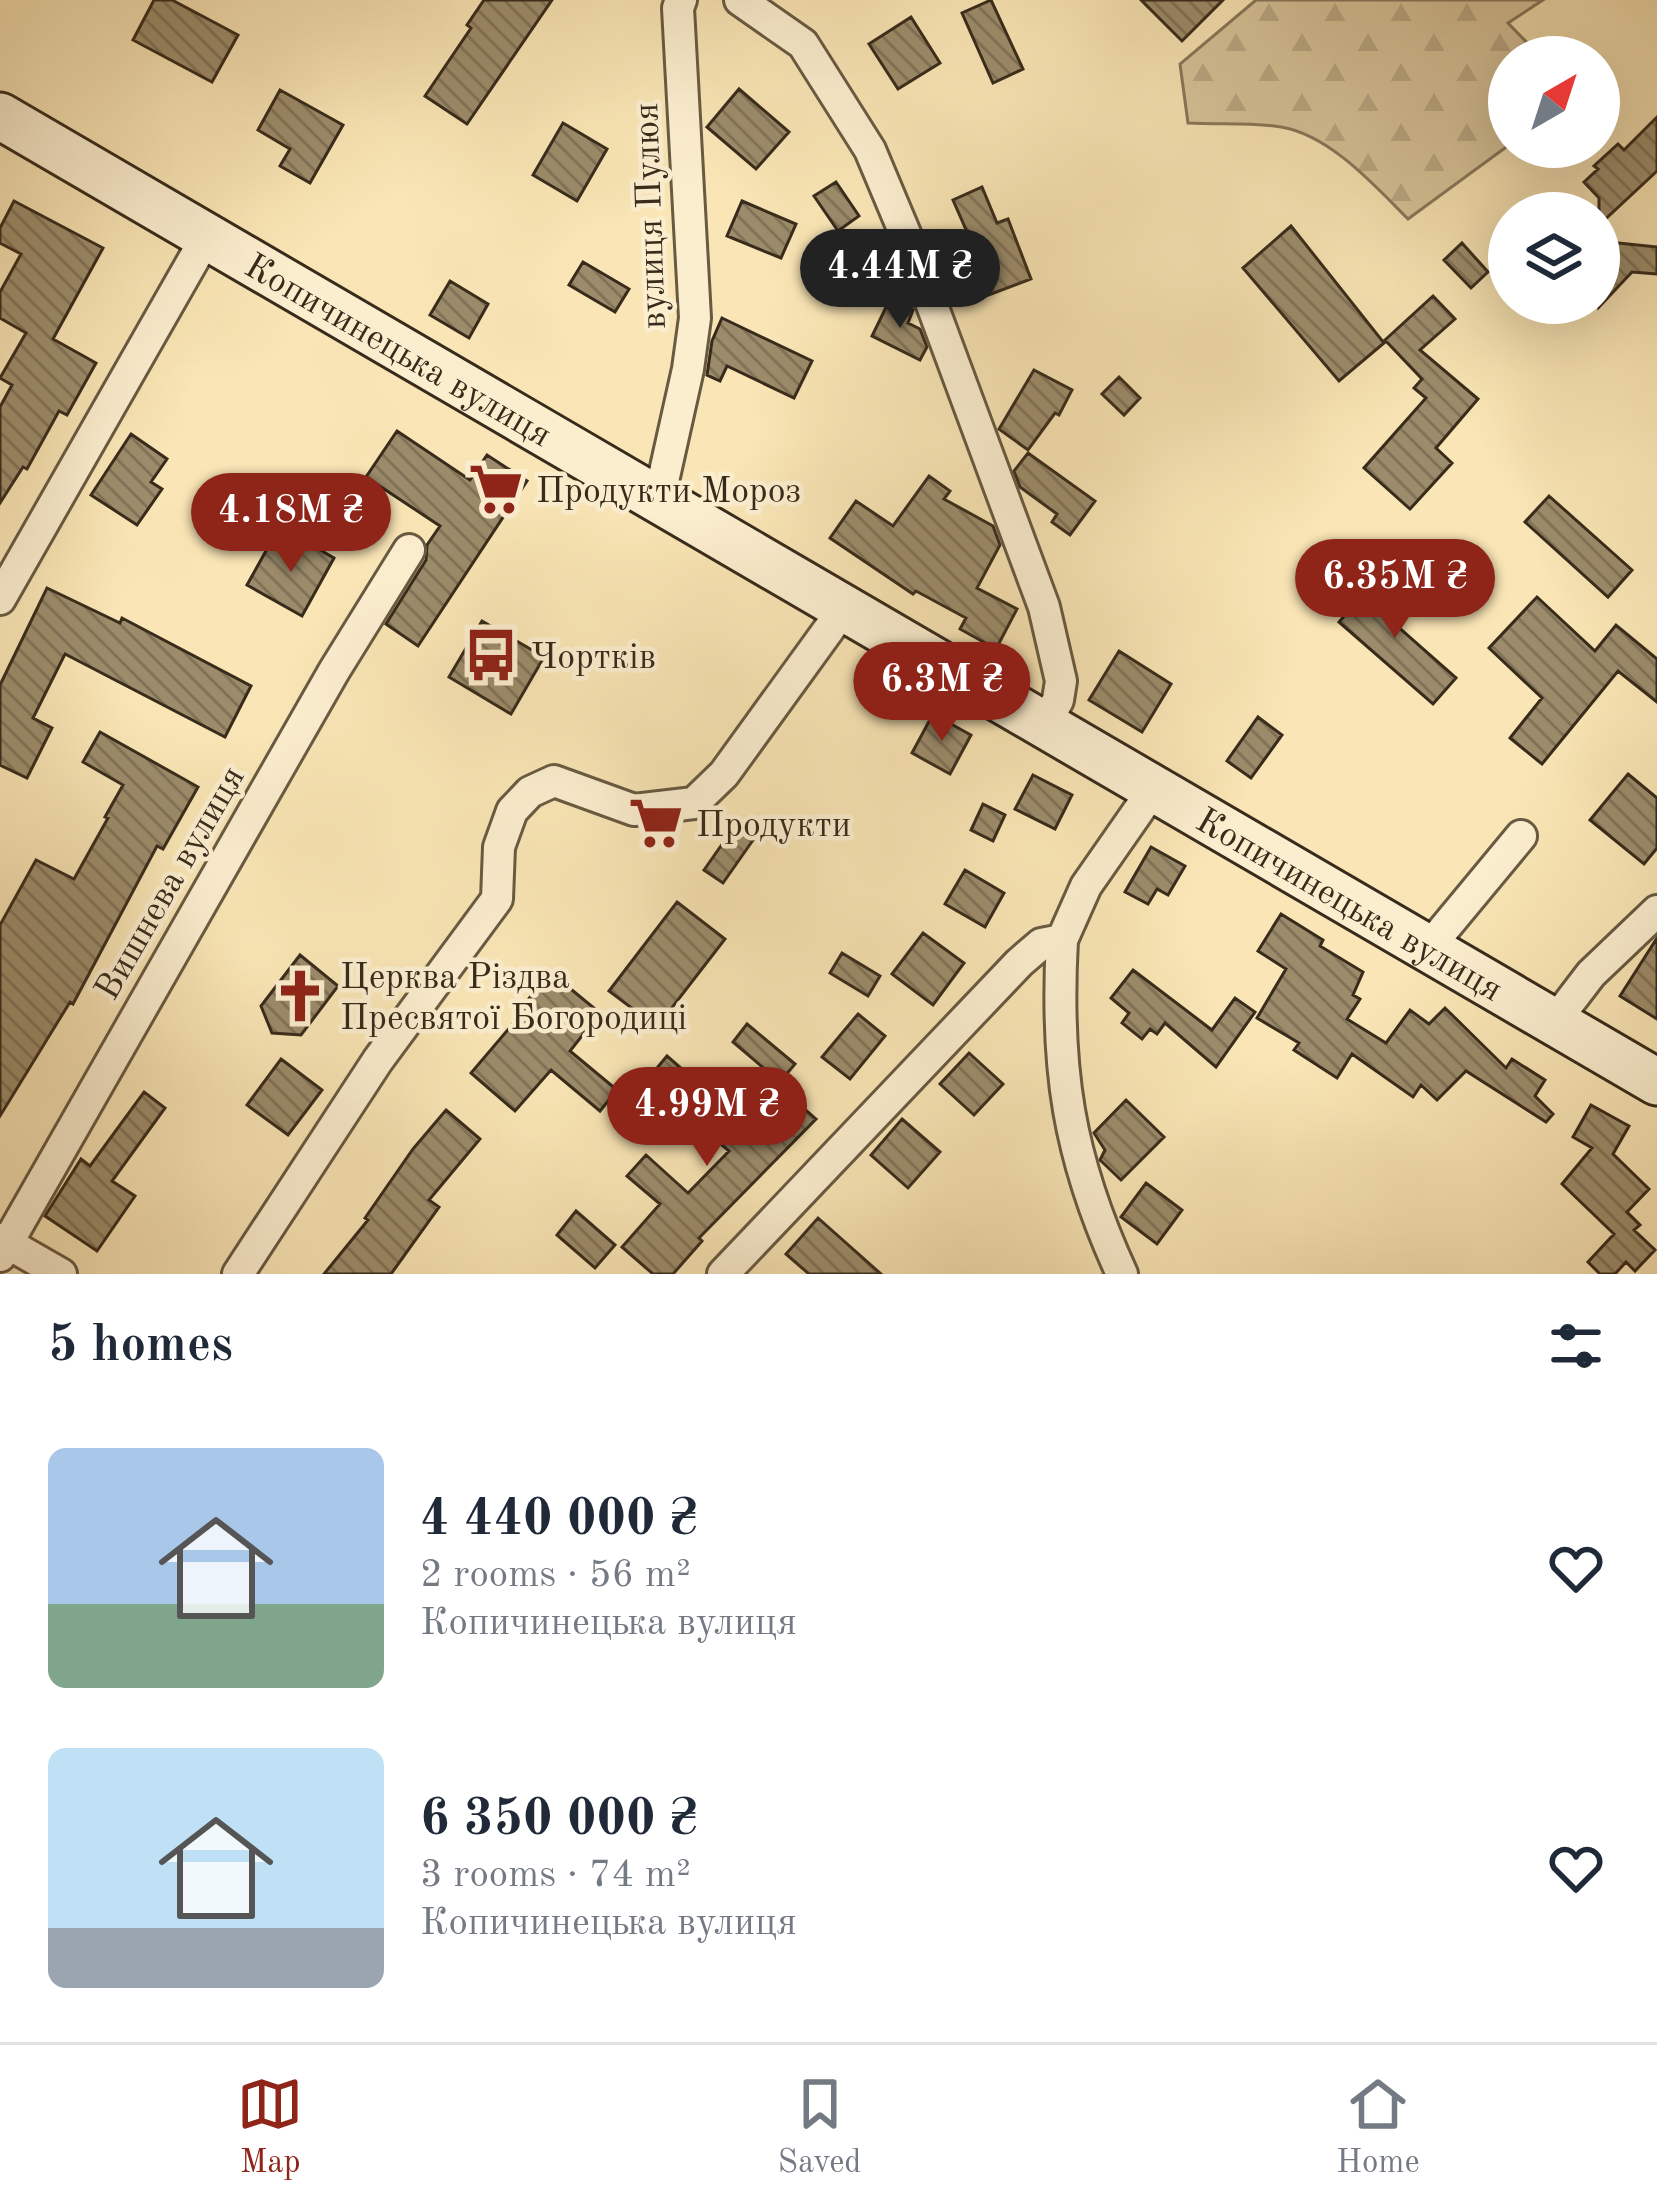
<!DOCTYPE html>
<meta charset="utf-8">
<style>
body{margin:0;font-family:"Old Standard TT",serif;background:#f2f2f3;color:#1f2937;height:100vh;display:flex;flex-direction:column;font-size:45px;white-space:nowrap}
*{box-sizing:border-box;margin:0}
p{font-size:39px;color:#747a83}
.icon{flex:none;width:66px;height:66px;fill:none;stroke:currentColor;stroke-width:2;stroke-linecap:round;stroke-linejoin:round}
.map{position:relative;height:1274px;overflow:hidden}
.drawer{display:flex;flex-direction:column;background:#fff;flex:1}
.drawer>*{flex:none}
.needle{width:78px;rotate:39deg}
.controls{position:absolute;left:1488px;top:36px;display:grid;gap:24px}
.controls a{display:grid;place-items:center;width:132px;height:132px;border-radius:50%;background:#fff;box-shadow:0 12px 48px #0002;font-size:60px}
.price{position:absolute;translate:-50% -102px;padding:0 27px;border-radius:42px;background:#8f2418;color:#fff;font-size:39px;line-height:78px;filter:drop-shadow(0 3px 6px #0008)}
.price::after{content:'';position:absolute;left:50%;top:72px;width:36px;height:27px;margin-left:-18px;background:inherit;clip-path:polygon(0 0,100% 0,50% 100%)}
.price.current{background:#222;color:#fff}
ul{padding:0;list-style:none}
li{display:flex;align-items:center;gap:36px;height:300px;padding:0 48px}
li span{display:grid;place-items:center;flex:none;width:336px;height:240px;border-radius:18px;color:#555}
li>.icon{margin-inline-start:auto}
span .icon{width:144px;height:144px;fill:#fffc;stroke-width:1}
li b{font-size:51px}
h2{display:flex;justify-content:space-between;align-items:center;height:144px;padding:0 48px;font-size:51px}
.menu{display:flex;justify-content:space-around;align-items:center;height:168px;border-top:3px solid #e0e1e3;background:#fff;font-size:33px;color:#747a83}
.menu a{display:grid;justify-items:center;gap:6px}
.menu .current{color:#8f2418}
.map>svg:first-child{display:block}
.forest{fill:url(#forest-firs);stroke:#88785b;stroke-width:3}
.building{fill:url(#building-back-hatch);stroke:#382b1b;stroke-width:3}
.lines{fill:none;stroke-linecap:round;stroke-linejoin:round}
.minor-casing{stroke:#685a42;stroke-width:36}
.secondary-casing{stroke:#382b1b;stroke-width:51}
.minor{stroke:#fbeecf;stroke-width:30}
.secondary{stroke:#fbeecf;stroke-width:45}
.labels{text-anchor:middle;stroke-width:9;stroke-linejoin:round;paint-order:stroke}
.street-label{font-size:36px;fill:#382b1b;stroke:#fbeecf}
.poi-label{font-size:36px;fill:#382b1b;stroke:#fbeecf;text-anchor:start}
</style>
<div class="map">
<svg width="1657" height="1274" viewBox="0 0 1657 1274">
<defs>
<pattern id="forest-firs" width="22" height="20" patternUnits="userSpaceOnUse" patternTransform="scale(3)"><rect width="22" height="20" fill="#d8c59b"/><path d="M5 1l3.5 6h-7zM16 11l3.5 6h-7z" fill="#baa985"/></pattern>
<pattern id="building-back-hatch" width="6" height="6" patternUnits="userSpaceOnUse" patternTransform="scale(3)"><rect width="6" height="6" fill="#9c8c6b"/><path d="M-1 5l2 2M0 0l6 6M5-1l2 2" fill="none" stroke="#807357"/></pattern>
</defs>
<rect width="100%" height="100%" fill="#f9e5b5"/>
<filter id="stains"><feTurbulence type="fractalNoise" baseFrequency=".00167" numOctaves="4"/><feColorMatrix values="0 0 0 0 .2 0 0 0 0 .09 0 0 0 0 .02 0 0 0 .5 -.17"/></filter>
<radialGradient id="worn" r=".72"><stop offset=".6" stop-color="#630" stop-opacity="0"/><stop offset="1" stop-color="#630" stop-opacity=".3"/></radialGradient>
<!-- forest -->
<path class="forest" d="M 1256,0 L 1543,0 L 1508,23 L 1541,57 L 1509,57 L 1509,145 L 1408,219 C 1375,186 1330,135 1281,127 C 1251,122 1218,125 1188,123 L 1180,64 Z"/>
<!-- building -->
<path class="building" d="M 154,0 L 172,0 L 238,35 L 212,82 L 133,40 Z
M 484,0 L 552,0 L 467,124 L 425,96 L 471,28 L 467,25 Z
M 991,0 L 1023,69 L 993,83 L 962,13 Z
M 1141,0 L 1223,0 L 1182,41 Z
M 911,17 L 940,63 L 898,89 L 869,44 Z
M 739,89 L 789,132 L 756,169 L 707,127 Z
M 280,90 L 343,125 L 310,183 L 280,166 L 290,149 L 258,130 Z
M 1657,117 L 1657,171 L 1599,225 L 1599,198 L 1584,182 L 1598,169 L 1594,166 L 1618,144 L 1624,150 Z
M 563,123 L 607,149 L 577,201 L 533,175 Z
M 836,182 L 859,216 L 838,231 L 814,196 Z
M 982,187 L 997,223 L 1008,219 L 1031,279 L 967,303 L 950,257 L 974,248 L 953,200 Z
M 14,201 L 103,248 L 53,339 L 96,363 L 67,415 L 59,411 L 27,469 L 23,467 L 0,503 L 0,407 L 12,385 L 0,378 L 26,333 L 0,318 L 0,292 L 21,254 L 0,243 L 0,228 Z
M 742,201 L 796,224 L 781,258 L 727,236 Z
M 1291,226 L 1384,343 L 1339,381 L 1243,268 Z
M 1599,241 L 1657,247 L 1657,274 L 1632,272 L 1599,307 Z
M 1462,243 L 1488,272 L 1471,288 L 1444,260 Z
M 858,256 L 896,275 L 885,298 L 846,279 Z
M 583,262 L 629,289 L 615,312 L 569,285 Z
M 450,281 L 488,304 L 469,338 L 430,315 Z
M 1433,296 L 1455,319 L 1420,350 L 1478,399 L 1436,448 L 1452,463 L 1410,509 L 1364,468 L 1426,398 L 1414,388 L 1422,379 L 1385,340 Z
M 890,299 L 913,310 L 908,323 L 920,329 L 927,347 L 920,360 L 872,336 Z
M 722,318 L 812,361 L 794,398 L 727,366 L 720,381 L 707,375 L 712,341 Z
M 1034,370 L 1072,390 L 1059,415 L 1055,413 L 1028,450 L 999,429 Z
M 1119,377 L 1140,398 L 1124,415 L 1102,394 Z
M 397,431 L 470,480 L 487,455 L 527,481 L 418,646 L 386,624 L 426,560 L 427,545 L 440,526 L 366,477 Z
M 131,434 L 167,459 L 151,482 L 162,489 L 137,525 L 91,495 Z
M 1028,453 L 1095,501 L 1070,535 L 1052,522 L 1057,514 L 1020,487 L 1014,471 Z
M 929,476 L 950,491 L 944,499 L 993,526 L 1000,545 L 977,588 L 1017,609 L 996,649 L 960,629 L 966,618 L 916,591 L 913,594 L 830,538 L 856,501 L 893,526 Z
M 1549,496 L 1632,570 L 1608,597 L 1525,522 Z
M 272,540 L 298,554 L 305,541 L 334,558 L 302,616 L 247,585 Z
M 1379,576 L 1403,598 L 1387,617 L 1456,678 L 1433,704 L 1339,622 Z
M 47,588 L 120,623 L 122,618 L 251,686 L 225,737 L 65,654 L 33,718 L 52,728 L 27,778 L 0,765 L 0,685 Z
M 1537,597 L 1595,651 L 1616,625 L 1657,659 L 1657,702 L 1618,671 L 1542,764 L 1510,738 L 1542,698 L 1489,648 Z
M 482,621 L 544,657 L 511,714 L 449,677 Z
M 1119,651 L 1171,684 L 1142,732 L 1089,700 Z
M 933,714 L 971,735 L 950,774 L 912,753 Z
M 1258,717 L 1282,735 L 1251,778 L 1227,761 Z
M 100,732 L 198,787 L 163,849 L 157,846 L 73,1004 L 70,1002 L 0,1116 L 0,925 L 36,860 L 74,879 L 108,818 L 105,817 L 123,785 L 83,762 Z
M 1628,774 L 1657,798 L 1657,848 L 1644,864 L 1590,820 Z
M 1033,775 L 1072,795 L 1055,829 L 1015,809 Z
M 983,804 L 1005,815 L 993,841 L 971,830 Z
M 739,820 L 758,833 L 723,883 L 704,870 Z
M 1151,847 L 1185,866 L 1168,895 L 1157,889 L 1148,904 L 1125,892 Z
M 965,870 L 1004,893 L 985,927 L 945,904 Z
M 677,902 L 725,939 L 657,1027 L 609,991 Z
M 1281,914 L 1323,940 L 1320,946 L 1363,972 L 1353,995 L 1360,999 L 1347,1019 L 1386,1043 L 1410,1010 L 1429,1024 L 1445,1008 L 1506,1068 L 1512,1059 L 1545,1080 L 1535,1096 L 1553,1114 L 1546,1122 L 1466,1071 L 1437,1100 L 1421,1085 L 1413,1097 L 1352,1054 L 1337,1078 L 1294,1050 L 1299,1043 L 1257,1018 L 1286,969 L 1258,951 Z
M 923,933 L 964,963 L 933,1005 L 892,974 Z
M 1657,938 L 1657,1019 L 1620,996 Z
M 842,953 L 880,976 L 868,996 L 830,973 Z
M 300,955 L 338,986 L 301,1035 L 272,1033 L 261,1006 Z
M 1133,970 L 1212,1030 L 1235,998 L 1255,1012 L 1216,1067 L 1165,1023 L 1157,1034 L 1150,1029 L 1142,1039 L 1122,1023 L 1129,1013 L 1111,998 Z
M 550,972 L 600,1013 L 570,1051 L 617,1090 L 600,1111 L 551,1070 L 515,1111 L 471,1073 L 523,1012 L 520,1010 Z
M 858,1014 L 885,1036 L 850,1079 L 822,1057 Z
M 747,1024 L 795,1064 L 780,1082 L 733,1042 Z
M 969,1053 L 1003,1084 L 974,1115 L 940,1084 Z
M 667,1056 L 750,1129 L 784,1091 L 816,1119 L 699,1238 L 702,1241 L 673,1274 L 653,1274 L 622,1247 L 660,1204 L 627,1176 L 646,1155 L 688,1193 L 729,1151 L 647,1080 Z
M 281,1059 L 322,1090 L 288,1135 L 247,1105 Z
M 144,1092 L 165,1108 L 112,1181 L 135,1196 L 97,1251 L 45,1216 L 81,1159 L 90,1166 Z
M 1126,1100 L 1164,1137 L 1121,1180 L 1100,1160 L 1105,1150 L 1094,1133 Z
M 1591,1105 L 1629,1126 L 1613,1154 L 1649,1189 L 1627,1212 L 1640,1225 L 1634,1230 L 1655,1250 L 1635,1271 L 1626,1262 L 1615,1274 L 1600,1274 L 1588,1262 L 1614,1234 L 1562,1184 L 1592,1148 L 1573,1137 Z
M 446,1110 L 480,1139 L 429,1200 L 439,1207 L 391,1274 L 324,1274 L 368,1220 L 365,1218 L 413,1149 Z
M 902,1119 L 940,1152 L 908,1188 L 871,1155 Z
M 1146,1183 L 1182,1210 L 1157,1244 L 1121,1217 Z
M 576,1211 L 615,1245 L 595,1268 L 557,1235 Z
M 818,1218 L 881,1274 L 809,1274 L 786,1254 Z"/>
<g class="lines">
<defs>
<path id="minor" d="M 740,0 L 803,44 L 870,150 L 909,243 L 1044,607 L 1061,681 L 1058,700 L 1046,723
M 659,499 L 688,369 L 695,318 L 678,8 L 681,0
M 0,599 L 207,236
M 1062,940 C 1055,1067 1068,1157 1122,1274
M 1429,947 L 1521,836
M 1555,1021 L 1591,974 L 1657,911
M 0,1239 L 61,1274
M 0,1256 L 334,671 L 409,550
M 238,1274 L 378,1060 L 497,899 L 499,847 L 512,811 L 530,792 L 554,781 L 634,810 L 694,803 L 724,774 L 845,607
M 723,1274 L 1019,963 L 1041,944 L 1062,940 L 1086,886 L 1155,787"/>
<g id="secondary">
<path id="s1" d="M 0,116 L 1657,1082"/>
</g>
</defs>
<!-- minor casing -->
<use href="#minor" class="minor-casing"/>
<!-- secondary casing -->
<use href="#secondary" class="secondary-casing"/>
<!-- minor -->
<use href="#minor" class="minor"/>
<!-- secondary -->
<use href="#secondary" class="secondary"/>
</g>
<!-- icons -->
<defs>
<symbol id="supermarket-bare" viewBox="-9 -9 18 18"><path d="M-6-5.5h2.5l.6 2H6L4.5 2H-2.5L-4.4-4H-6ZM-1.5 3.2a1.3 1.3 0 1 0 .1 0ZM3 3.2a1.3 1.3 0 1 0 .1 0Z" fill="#8f2418" stroke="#fbeecf" stroke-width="2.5" paint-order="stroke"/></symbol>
<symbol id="bus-bare" viewBox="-9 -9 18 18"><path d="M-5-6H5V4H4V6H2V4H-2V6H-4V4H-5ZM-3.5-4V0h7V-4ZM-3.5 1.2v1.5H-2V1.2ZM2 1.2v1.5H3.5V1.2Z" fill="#8f2418" stroke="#fbeecf" stroke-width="2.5" paint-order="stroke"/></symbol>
<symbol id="church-bare" viewBox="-9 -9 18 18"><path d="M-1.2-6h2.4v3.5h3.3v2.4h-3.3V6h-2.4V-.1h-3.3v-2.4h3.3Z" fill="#8f2418" stroke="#fbeecf" stroke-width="2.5" paint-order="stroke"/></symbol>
</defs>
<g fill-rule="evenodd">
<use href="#supermarket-bare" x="458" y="451" width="76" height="76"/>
<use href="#bus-bare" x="453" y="617" width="76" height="76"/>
<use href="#supermarket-bare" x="618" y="785" width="76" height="76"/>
<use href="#church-bare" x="262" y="958" width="76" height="76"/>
</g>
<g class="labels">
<!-- street labels -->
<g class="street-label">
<text transform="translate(648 216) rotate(-92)" y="13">вулиця Пулюя</text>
<text dy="13" stroke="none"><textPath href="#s1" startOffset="462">Копичинецька вулиця</textPath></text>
<text transform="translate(168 882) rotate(-60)" y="13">Вишнева вулиця</text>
<text dy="13" stroke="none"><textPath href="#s1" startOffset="1563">Копичинецька вулиця</textPath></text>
</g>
<!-- poi labels -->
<g class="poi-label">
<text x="536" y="502">Продукти Мороз</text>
<text x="531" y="668">Чортків</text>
<text x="696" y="836">Продукти</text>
<text x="340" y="988">Церква Різдва<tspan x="340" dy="41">Пресвятої Богородиці</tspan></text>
</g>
</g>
<rect width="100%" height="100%" filter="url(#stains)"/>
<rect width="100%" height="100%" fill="url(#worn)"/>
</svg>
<div class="controls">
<a><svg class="needle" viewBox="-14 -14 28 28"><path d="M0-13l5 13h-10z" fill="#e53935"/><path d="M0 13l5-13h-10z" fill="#747a83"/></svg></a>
<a><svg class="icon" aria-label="layers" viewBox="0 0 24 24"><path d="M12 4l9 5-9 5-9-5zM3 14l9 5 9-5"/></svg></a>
</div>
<b class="price current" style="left:900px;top:331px">4.44M ₴</b>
<b class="price" style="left:291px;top:575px">4.18M ₴</b>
<b class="price" style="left:1395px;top:641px">6.35M ₴</b>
<b class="price" style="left:942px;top:744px">6.3M ₴</b>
<b class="price" style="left:707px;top:1169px">4.99M ₴</b>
</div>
<section class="drawer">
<h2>5 homes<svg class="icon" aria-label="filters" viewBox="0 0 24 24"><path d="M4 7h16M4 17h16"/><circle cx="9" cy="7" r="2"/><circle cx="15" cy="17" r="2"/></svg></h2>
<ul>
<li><span style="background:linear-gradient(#a9c7e8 65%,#7fa58c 0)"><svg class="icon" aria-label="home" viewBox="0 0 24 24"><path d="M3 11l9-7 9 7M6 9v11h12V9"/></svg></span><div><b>4 440 000 ₴</b><p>2 rooms · 56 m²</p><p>Копичинецька вулиця</p></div><svg class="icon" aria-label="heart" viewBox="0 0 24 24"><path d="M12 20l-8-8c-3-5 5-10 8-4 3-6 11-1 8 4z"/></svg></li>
<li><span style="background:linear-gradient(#bfe0f5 75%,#9aa5b1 0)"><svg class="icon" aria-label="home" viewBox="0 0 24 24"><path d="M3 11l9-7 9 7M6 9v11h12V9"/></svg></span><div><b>6 350 000 ₴</b><p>3 rooms · 74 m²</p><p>Копичинецька вулиця</p></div><svg class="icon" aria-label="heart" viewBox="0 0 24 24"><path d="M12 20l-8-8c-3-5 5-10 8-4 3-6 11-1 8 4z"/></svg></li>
</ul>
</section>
<nav class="menu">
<a class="current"><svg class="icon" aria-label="map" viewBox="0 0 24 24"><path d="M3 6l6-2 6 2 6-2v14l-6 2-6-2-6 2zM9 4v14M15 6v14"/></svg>Map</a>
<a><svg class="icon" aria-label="saved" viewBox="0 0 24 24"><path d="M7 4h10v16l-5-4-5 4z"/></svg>Saved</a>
<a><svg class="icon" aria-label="home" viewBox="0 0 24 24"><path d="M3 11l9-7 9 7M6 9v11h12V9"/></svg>Home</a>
</nav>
